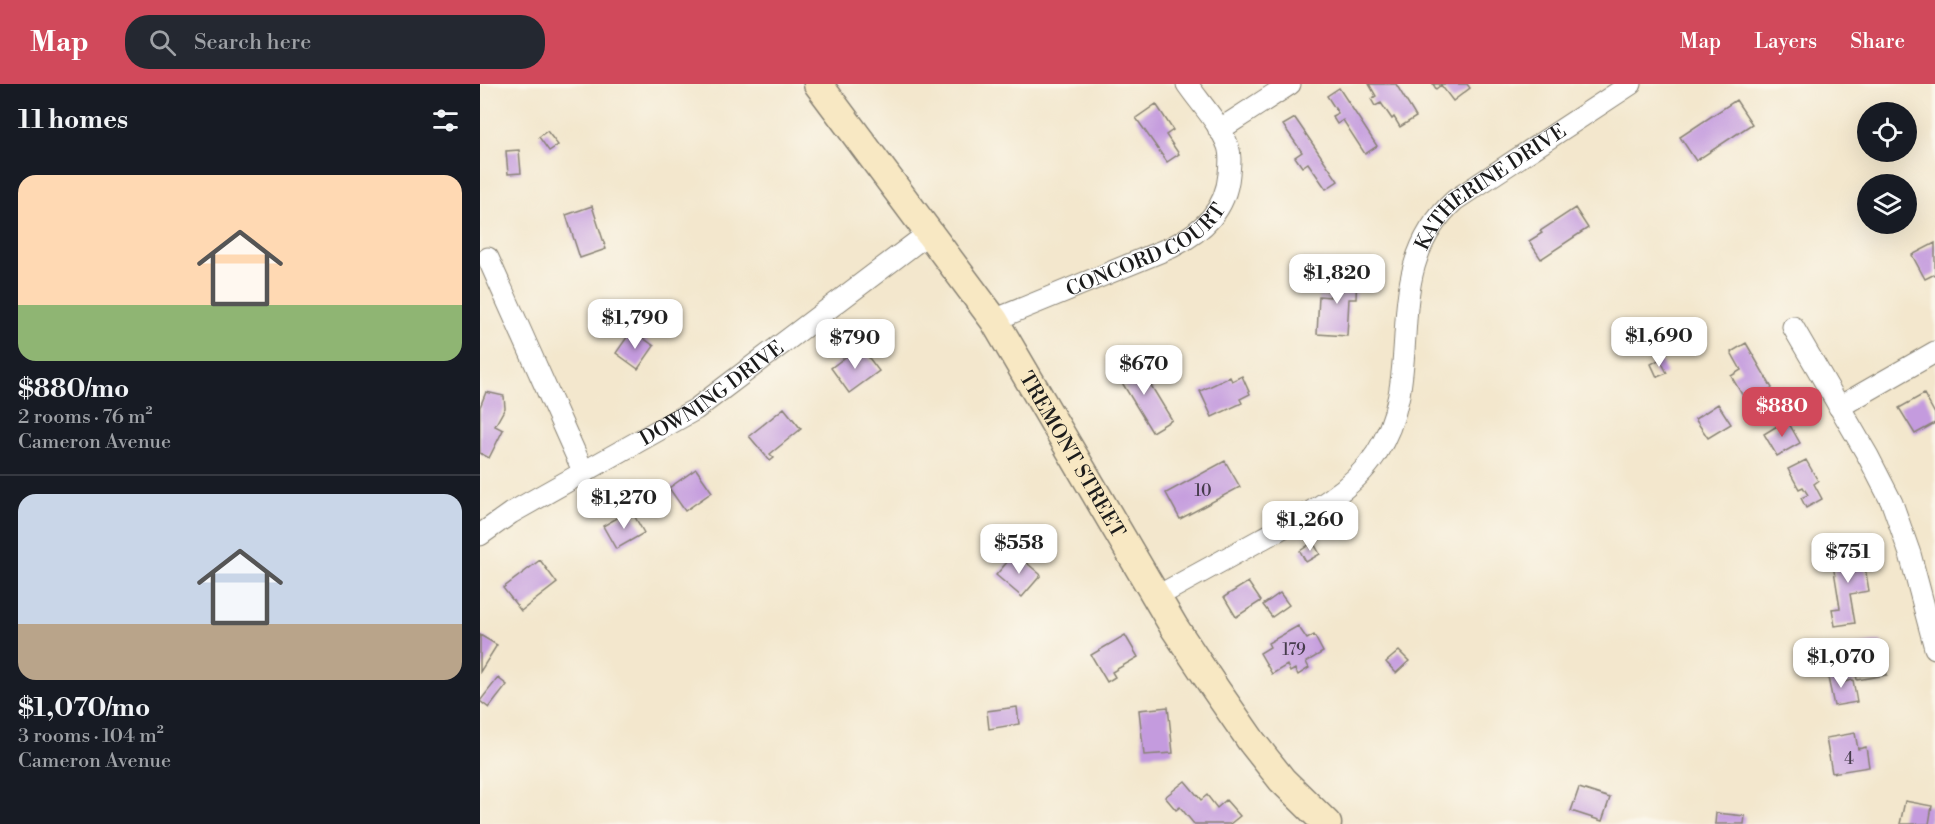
<!DOCTYPE html>
<meta charset="utf-8">
<style>
body{margin:0;font-family:"Libre Bodoni",serif;background:#242831;color:#f1f3f6;height:100vh;display:flex;flex-direction:column;font-size:22px;white-space:nowrap}
*{box-sizing:border-box;margin:0}
p{font-size:20px;color:#9ea1a6}
.icon{flex:none;width:33px;height:33px;fill:none;stroke:currentColor;stroke-width:2;stroke-linecap:round;stroke-linejoin:round}
.map{position:relative;flex:1;overflow:hidden}
.panel{display:flex;flex-direction:column;background:#171b24;width:480px}
.panel>*{flex:none}
.buttons{position:absolute;left:1377px;top:18px;display:grid;gap:12px}
.buttons a{display:grid;place-items:center;width:60px;height:60px;border-radius:50%;background:#171b24;box-shadow:0 6px 24px #0002;font-size:30px}
.price{position:absolute;translate:-50% -51px;padding:0 14px;border-radius:12px;background:#fff;color:#222;font-size:20px;line-height:39px;filter:drop-shadow(0 2px 3px #0008)}
.price::after{content:'';position:absolute;left:50%;top:36px;width:18px;height:14px;margin-left:-9px;background:inherit;clip-path:polygon(0 0,100% 0,50% 100%)}
.price.active{background:#d1495b;color:#fff}
ul{padding:0;list-style:none}
li{display:grid;align-content:center;gap:12px;height:318px;padding:0 18px}
li+li{border-top:2px solid #363941}
li span{display:grid;place-items:center;height:186px;border-radius:18px;color:#555}
li>.icon{margin-inline-start:auto}
span .icon{width:108px;height:108px;fill:#fffc;stroke-width:1}
li b{font-size:26px}
h2{display:flex;justify-content:space-between;align-items:center;height:72px;padding:0 18px;font-size:26px}
header{display:flex;align-items:center;gap:36px;box-sizing:border-box;height:84px;padding:0 30px;background:#d1495b;color:#fff}
header strong{font-size:28px}
nav{display:flex;gap:33px;margin-inline-start:auto;font-size:21px}
.search{width:420px;height:54px;background:#242831;display:flex;align-items:center;gap:15px;box-sizing:border-box;padding:0 21px;border-radius:24px;color:#9ea1a6;font-size:22px}
main{display:flex;flex:1;min-height:0}
.map>svg:first-child{display:block}
.building{fill:#c49bde}
.lines{fill:none;stroke-linecap:round;stroke-linejoin:round}
.street-casing{stroke:#888274;stroke-width:23}
.secondary-casing{stroke:#888274;stroke-width:31}
.street{stroke:#fff;stroke-width:21}
.secondary{stroke:#f8e8c3;stroke-width:28}
.labels{text-anchor:middle;stroke-width:6;stroke-linejoin:round;paint-order:stroke}
.number-label{font-size:16px;fill:#463c4c}
.street-label{font-size:20px;fill:#1c1c1c;stroke:#fbf7ec}
</style>
<header>
<strong>Map</strong>
<div class="search"><svg class="icon" aria-label="search" viewBox="0 0 24 24"><circle cx="10" cy="10" r="6"/><path d="M15 15l6 6"/></svg>Search here</div>
<nav><a>Map</a><a>Layers</a><a>Share</a></nav>
</header>
<main>
<section class="panel">
<h2>11 homes<svg class="icon" aria-label="filters" viewBox="0 0 24 24"><path d="M4 7h16M4 17h16"/><circle cx="9" cy="7" r="2"/><circle cx="15" cy="17" r="2"/></svg></h2>
<ul>
<li><span style="background:linear-gradient(#ffd9b3 70%,#8fb573 0)"><svg class="icon" aria-label="home" viewBox="0 0 24 24"><path d="M3 11l9-7 9 7M6 9v11h12V9"/></svg></span><div><b>$880/mo</b><p>2 rooms · 76 m²</p><p>Cameron Avenue</p></div></li>
<li><span style="background:linear-gradient(#c9d6e8 70%,#b9a48a 0)"><svg class="icon" aria-label="home" viewBox="0 0 24 24"><path d="M3 11l9-7 9 7M6 9v11h12V9"/></svg></span><div><b>$1,070/mo</b><p>3 rooms · 104 m²</p><p>Cameron Avenue</p></div></li>
</ul>
</section>
<div class="map">
<svg width="1455" height="740" viewBox="0 0 1455 740">
<rect width="100%" height="100%" fill="#fbf7ec"/>
<filter id="ink" filterUnits="userSpaceOnUse"><feTurbulence type="fractalNoise" baseFrequency=".0167" numOctaves="2"/><feDisplacementMap in="SourceGraphic" scale="12" xChannelSelector="R" yChannelSelector="G"/><feConvolveMatrix kernelMatrix="1 2 1 2 8 2 1 2 1" color-interpolation-filters="sRGB"/></filter>
<filter id="wash" filterUnits="userSpaceOnUse"><feTurbulence type="fractalNoise" baseFrequency=".008" numOctaves="4" result="noise"/><feDisplacementMap in="SourceGraphic" scale="24" xChannelSelector="R" yChannelSelector="G"/><feGaussianBlur stdDeviation="1.35" result="paint"/><feColorMatrix in="noise" values="0 0 0 0 0 0 0 0 0 0 0 0 0 0 0 0 0 1.4 0 .05"/><feComposite in="paint" operator="in"/></filter>
<g filter="url(#wash)">
<rect width="100%" height="100%" fill="#f3e7cd"/>
<g id="blocks">
<!-- building -->
<path class="building" d="M 889,0 L 916,0 L 936,33 L 920,43 L 914,33 L 912,35 L 901,19 L 895,22 L 891,15 L 896,12 Z
M 953,0 L 987,0 L 990,4 L 973,17 L 961,1 L 956,5 Z
M 859,4 L 897,62 L 885,70 L 863,36 L 857,40 L 852,32 L 858,29 L 847,12 Z
M 1256,16 L 1272,40 L 1216,77 L 1200,53 Z
M 676,20 L 693,46 L 686,51 L 699,70 L 687,78 L 656,34 Z
M 815,34 L 858,97 L 846,105 L 828,79 L 822,83 L 815,73 L 822,68 L 803,41 Z
M 67,47 L 78,61 L 69,67 L 59,53 Z
M 39,66 L 41,89 L 28,90 L 26,67 Z
M 112,122 L 126,165 L 100,174 L 86,131 Z
M 1095,124 L 1108,144 L 1061,175 L 1049,157 L 1062,149 L 1060,147 Z
M 1455,159 L 1455,190 L 1445,195 L 1432,171 Z
M 852,188 L 877,189 L 876,215 L 869,215 L 867,252 L 837,250 L 839,212 L 850,213 Z
M 152,246 L 174,262 L 158,285 L 136,269 Z
M 1266,259 L 1292,304 L 1267,319 L 1251,292 L 1261,286 L 1251,268 Z
M 380,262 L 399,287 L 369,309 L 351,284 Z
M 655,275 L 692,336 L 672,348 L 635,287 Z
M 1180,275 L 1187,289 L 1177,293 L 1171,280 Z
M 762,292 L 770,310 L 760,315 L 762,319 L 732,333 L 720,307 L 750,293 L 752,297 Z
M 6,308 L 24,312 L 25,324 L 15,342 L 23,346 L 9,374 L 0,369 L 0,323 Z
M 1444,310 L 1455,330 L 1455,339 L 1435,350 L 1419,324 Z
M 1238,320 L 1251,340 L 1228,354 L 1215,335 Z
M 304,324 L 321,345 L 290,370 L 294,374 L 290,377 L 269,352 Z
M 1307,336 L 1320,359 L 1297,372 L 1284,350 Z
M 1326,376 L 1338,397 L 1334,400 L 1342,415 L 1326,424 L 1321,414 L 1328,411 L 1323,403 L 1319,405 L 1308,385 Z
M 745,377 L 760,403 L 700,435 L 686,409 Z
M 216,385 L 232,408 L 205,427 L 189,404 Z
M 151,426 L 164,449 L 136,465 L 123,442 Z
M 833,458 L 840,470 L 826,478 L 820,467 Z
M 1373,465 L 1375,478 L 1384,477 L 1389,507 L 1370,510 L 1375,539 L 1355,542 L 1352,525 L 1360,524 L 1351,468 Z
M 535,469 L 561,491 L 542,513 L 516,491 Z
M 60,476 L 77,499 L 41,527 L 23,504 Z
M 768,498 L 781,517 L 756,533 L 744,513 Z
M 800,509 L 809,521 L 792,533 L 783,521 Z
M 818,542 L 827,555 L 834,551 L 843,568 L 826,578 L 829,584 L 818,591 L 815,585 L 810,588 L 807,581 L 792,590 L 780,569 L 790,563 L 788,559 Z
M 0,551 L 17,561 L 0,588 Z
M 645,551 L 658,573 L 632,588 L 635,593 L 627,598 L 611,571 Z
M 1401,557 L 1407,591 L 1377,596 L 1371,562 Z
M 919,567 L 929,577 L 916,589 L 906,578 Z
M 1362,586 L 1364,598 L 1373,596 L 1377,618 L 1354,622 L 1347,589 Z
M 18,594 L 27,601 L 9,624 L 0,617 Z
M 537,623 L 539,640 L 509,645 L 507,627 Z
M 688,623 L 693,669 L 664,671 L 659,626 Z
M 1375,649 L 1378,665 L 1386,663 L 1389,683 L 1352,689 L 1346,654 Z
M 705,697 L 721,716 L 727,711 L 737,724 L 746,716 L 760,732 L 750,740 L 714,740 L 700,723 L 696,726 L 685,713 Z
M 1099,704 L 1130,714 L 1122,737 L 1091,727 Z
M 1425,717 L 1452,722 L 1449,740 L 1420,740 Z
M 1236,729 L 1265,732 L 1264,740 L 1235,740 Z"/>
</g>
</g>
<g filter="url(#ink)">
<use href="#blocks" fill-opacity="0" stroke="#888274" stroke-width="1.5"/>
<g class="lines">
<defs>
<g id="street">
<path d="M 739,46 L 810,0"/>
<path d="M 8,174 L 104,389"/>
<path id="s1" d="M 514,236 L 692,163 C 723,147 746,126 749,90 C 750,80 751,71 748,62 C 740,40 720,19 707,0"/>
<path d="M 1313,243 L 1388,372 L 1412,419 L 1430,470 L 1455,564"/>
<path d="M 1359,323 L 1455,268"/>
<path id="s2" d="M 0,451 L 31,429 L 216,325 L 450,148"/>
<path id="s3" d="M 676,513 C 711,494 745,475 780,456 C 822,433 869,411 896,370 C 950,288 895,188 975,116 L 1151,0"/>
</g>
<g id="secondary">
<path id="s4" d="M 338,0 L 514,236 L 694,543 L 736,606 L 772,658 L 802,696 L 847,740"/>
</g>
</defs>
<!-- street casing -->
<use href="#street" class="street-casing"/>
<!-- secondary casing -->
<use href="#secondary" class="secondary-casing"/>
<!-- street -->
<use href="#street" class="street"/>
<!-- secondary -->
<use href="#secondary" class="secondary"/>
</g>
</g>
<g class="labels">
<!-- number labels -->
<g class="number-label">
<text x="723" y="412">10</text>
<text x="814" y="571">179</text>
<text x="1369" y="680">4</text>
</g>
<!-- street labels -->
<g class="street-label">
<text dy="7" stroke="none"><textPath href="#s3" startOffset="572">KATHERINE DRIVE</textPath></text>
<text dy="7" stroke="none"><textPath href="#s1" startOffset="168">CONCORD COURT</textPath></text>
<text dy="7" stroke="none"><textPath href="#s2" startOffset="272">DOWNING DRIVE</textPath></text>
<text dy="7" stroke="none"><textPath href="#s4" startOffset="450">TREMONT STREET</textPath></text>
</g>
</g>
</svg>
<div class="buttons">
<a><svg class="icon" aria-label="locate" viewBox="0 0 24 24"><circle cx="12" cy="12" r="6"/><path d="M12 2v4M12 18v4M2 12h4M18 12h4"/></svg></a>
<a><svg class="icon" aria-label="layers" viewBox="0 0 24 24"><path d="M12 4l9 5-9 5-9-5zM3 14l9 5 9-5"/></svg></a>
</div>
<b class="price" style="left:857px;top:221px">$1,820</b>
<b class="price" style="left:155px;top:266px">$1,790</b>
<b class="price" style="left:1179px;top:284px">$1,690</b>
<b class="price" style="left:375px;top:286px">$790</b>
<b class="price" style="left:664px;top:312px">$670</b>
<b class="price active" style="left:1302px;top:354px">$880</b>
<b class="price" style="left:144px;top:446px">$1,270</b>
<b class="price" style="left:830px;top:468px">$1,260</b>
<b class="price" style="left:539px;top:491px">$558</b>
<b class="price" style="left:1368px;top:500px">$751</b>
<b class="price" style="left:1361px;top:605px">$1,070</b>
</div>
</main>
